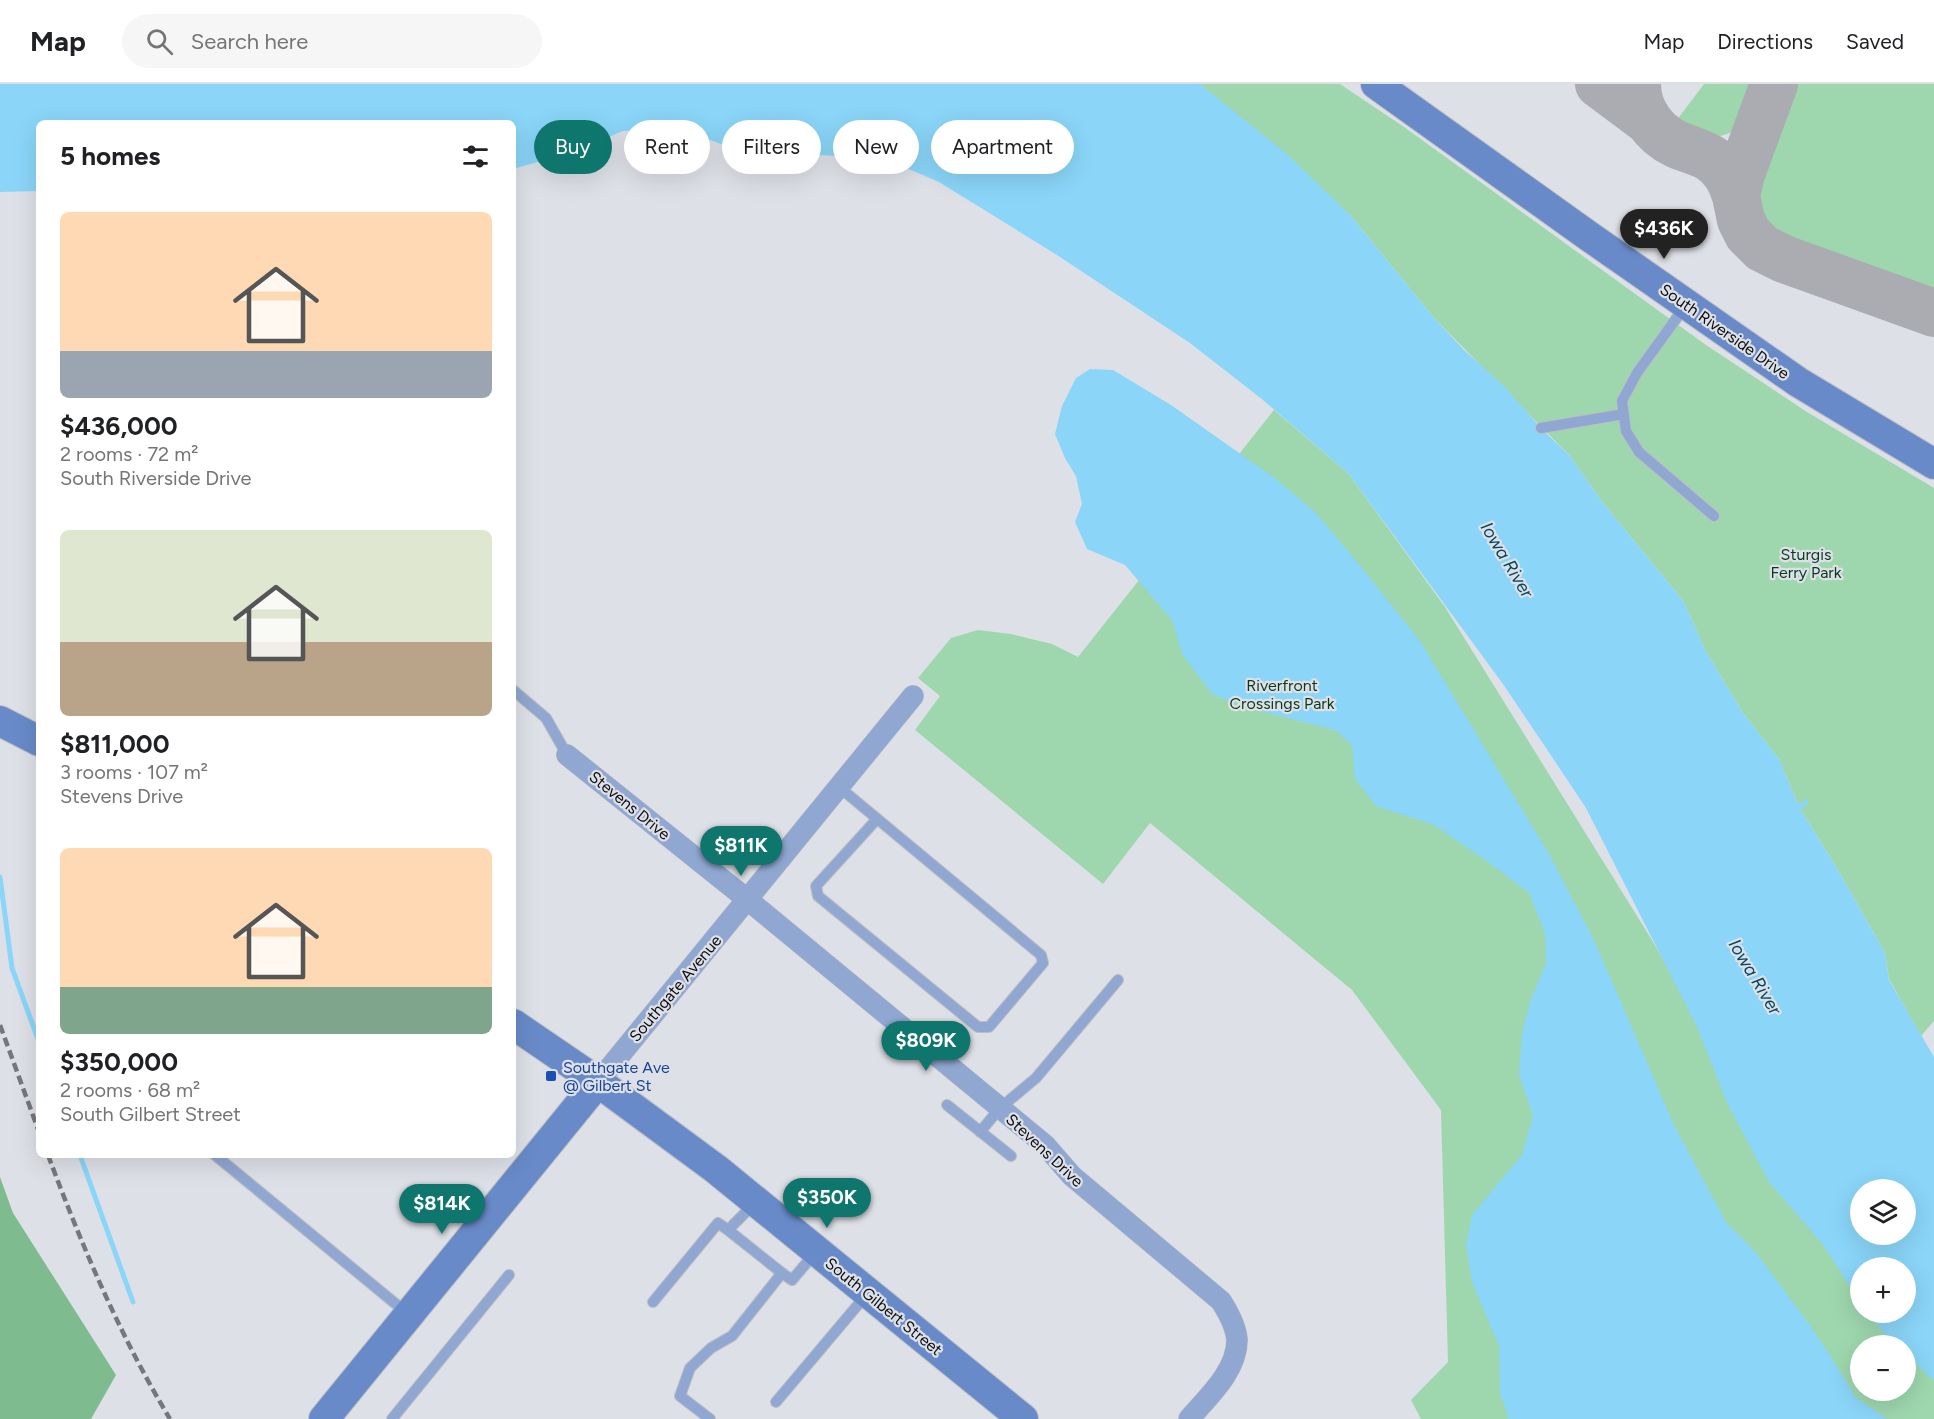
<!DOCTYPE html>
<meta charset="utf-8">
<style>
body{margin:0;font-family:Figtree,sans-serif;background:#f6f6f6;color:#202124;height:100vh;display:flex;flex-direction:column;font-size:22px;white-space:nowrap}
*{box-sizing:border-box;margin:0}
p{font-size:20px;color:#757577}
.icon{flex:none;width:33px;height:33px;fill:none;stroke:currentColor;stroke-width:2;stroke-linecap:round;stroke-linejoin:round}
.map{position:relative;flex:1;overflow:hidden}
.side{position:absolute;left:36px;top:36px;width:480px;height:1038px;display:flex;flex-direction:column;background:#fff;border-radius:9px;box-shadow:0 6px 24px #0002}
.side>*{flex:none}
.hud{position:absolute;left:534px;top:36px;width:570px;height:54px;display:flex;gap:12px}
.buttons{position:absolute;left:1850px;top:1095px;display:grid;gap:12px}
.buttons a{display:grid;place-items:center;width:66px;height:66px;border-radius:50%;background:#fff;box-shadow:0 6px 24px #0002;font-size:30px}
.price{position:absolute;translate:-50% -51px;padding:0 14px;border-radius:21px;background:#0f766e;color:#fff;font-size:20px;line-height:39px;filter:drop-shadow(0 2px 3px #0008)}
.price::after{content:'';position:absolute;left:50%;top:36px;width:18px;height:14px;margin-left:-9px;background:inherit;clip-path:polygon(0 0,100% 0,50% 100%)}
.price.on{background:#222;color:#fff}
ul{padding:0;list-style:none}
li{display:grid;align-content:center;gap:12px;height:318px;padding:0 24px}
li span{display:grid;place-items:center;height:186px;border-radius:9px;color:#555}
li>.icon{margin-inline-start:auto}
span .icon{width:108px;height:108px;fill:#fffc;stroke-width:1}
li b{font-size:26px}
h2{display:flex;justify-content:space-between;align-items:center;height:72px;padding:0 24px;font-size:26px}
.chip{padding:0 21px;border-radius:27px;background:#fff;box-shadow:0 6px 24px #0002;font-size:21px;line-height:54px}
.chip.on{background:#0f766e;color:#fff}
header{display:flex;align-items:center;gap:36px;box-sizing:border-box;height:84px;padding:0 30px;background:#fff;border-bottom:2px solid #e0e0e0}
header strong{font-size:28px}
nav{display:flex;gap:33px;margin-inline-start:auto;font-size:21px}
.search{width:420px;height:54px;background:#f6f6f6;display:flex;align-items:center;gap:15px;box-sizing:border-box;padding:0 21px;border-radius:33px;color:#757577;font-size:22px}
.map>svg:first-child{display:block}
.green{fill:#9ed7ae;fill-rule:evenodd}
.forest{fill:#7ebc90}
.water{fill:#8ad5f8;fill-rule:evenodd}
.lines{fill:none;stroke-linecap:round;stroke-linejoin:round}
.stream{stroke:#8ad5f8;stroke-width:5}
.taxiway{stroke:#aaacb1;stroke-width:48}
.lane-casing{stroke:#bcbec4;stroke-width:12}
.street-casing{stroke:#bcbec4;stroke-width:22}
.secondary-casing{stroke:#bcbec4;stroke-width:32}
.lane{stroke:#90a7d1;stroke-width:10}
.street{stroke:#90a7d1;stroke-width:21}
.secondary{stroke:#688ac8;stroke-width:30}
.rail{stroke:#75777b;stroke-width:4.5;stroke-dasharray:9 4.5;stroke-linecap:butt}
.transit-dot{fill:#1a4fb4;stroke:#dee0e7;stroke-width:2}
.labels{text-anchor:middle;stroke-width:4.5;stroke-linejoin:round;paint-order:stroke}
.street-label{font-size:16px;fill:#0c0d0f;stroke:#dee0e7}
.park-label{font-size:16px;fill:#0a3a1e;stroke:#dee0e7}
.transit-label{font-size:16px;fill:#164399;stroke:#dee0e7;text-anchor:start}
.water-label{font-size:18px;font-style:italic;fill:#064860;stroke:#dee0e7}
</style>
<header>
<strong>Map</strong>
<div class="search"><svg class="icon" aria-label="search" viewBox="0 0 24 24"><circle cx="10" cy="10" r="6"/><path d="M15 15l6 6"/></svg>Search here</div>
<nav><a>Map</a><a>Directions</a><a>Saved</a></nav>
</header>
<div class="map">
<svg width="1934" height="1335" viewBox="0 0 1934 1335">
<rect width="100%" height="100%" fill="#dee0e7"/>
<!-- green -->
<path class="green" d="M 1200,0 L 1340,0 L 1404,43 L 1706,261 L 1807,328 L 1934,404 L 1934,937 L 1921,952 L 1889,895 L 1885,869 L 1838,786 L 1799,723 L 1779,675 L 1742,628 L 1704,564 L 1684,518 L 1603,419 L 1570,372 L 1434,234 L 1351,132 Z
M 1704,0 L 1758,0 C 1755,10 1752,22 1747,31 C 1731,61 1697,56 1673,41 Z
M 1789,0 L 1934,0 L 1934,213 L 1831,176 L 1789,157 L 1767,143 L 1762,132 L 1756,110 L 1770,66 L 1767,60 Z
M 1274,326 L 1348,389 L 1445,523 L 1652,856 L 1824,1162 L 1860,1204 L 1860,1228 L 1881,1229 L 1934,1290 L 1934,1335 L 1421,1335 L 1411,1316 L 1448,1278 L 1441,1026 L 1352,906 L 1150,739 L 1103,800 L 915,646 L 940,612 L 918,594 L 951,554 L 978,546 L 1011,550 L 1052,560 L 1078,573 ZM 1860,1262 L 1905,1262 L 1905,1306 L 1860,1306 Z"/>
<!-- forest -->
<path class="forest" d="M 0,1093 L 13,1129 L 116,1291 L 91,1335 L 0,1335 Z"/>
<!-- water -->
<path class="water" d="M 0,0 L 1200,0 L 1287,70 L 1351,132 L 1434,234 L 1464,266 L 1502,300 L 1541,344 L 1570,372 L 1603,419 L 1684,518 L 1704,564 L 1742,628 L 1779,675 L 1799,723 L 1838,786 L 1885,869 L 1889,896 L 1934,973 L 1934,1297 L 1905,1269 L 1905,1262 L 1896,1261 L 1889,1255 L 1868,1229 L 1905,1228 L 1905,1184 L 1860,1184 L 1860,1218 L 1824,1162 L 1769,1098 L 1727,1019 L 1697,943 L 1586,724 L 1546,664 L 1503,600 L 1348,389 L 1263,316 L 1190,259 L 1057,171 L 939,98 L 883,74 L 796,70 L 721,60 L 680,45 L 623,47 L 576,67 L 513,85 L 513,39 L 39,39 L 39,107 L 0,108 ZM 1860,1106 L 1905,1106 L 1905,1150 L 1860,1150 Z
M 1090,285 L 1113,286 L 1171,321 L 1276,395 L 1316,429 L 1362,484 L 1420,557 L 1549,770 L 1594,856 L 1674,1041 L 1726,1138 L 1757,1170 L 1812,1244 L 1838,1284 L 1855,1313 L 1887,1335 L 1509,1335 L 1500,1309 L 1499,1262 L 1472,1198 L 1466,1161 L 1472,1131 L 1522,1071 L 1533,1032 L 1519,991 L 1522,949 L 1531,915 L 1546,879 L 1545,849 L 1529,809 L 1488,778 L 1434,741 L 1376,722 L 1355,695 L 1352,661 L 1335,646 L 1264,628 L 1213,611 L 1182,570 L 1172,536 L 1125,481 L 1087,465 L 1075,438 L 1082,420 L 1076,392 L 1065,374 L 1055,350 L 1062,322 L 1076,294 Z"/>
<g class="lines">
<!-- stream -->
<path class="stream" d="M 1799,723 L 1806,718
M 0,793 L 12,884 L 39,958
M 80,1071 L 133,1218"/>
<!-- taxiway -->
<path class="taxiway" d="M 1599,0 L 1646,35
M 1637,0 C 1637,26 1653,49 1676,60 C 1687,65 1700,68 1710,74 C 1724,83 1732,97 1736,112
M 1774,0 L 1741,90 L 1736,112 L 1741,136 L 1748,150 L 1762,164 L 1784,175 L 1934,229"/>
<defs>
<path id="lane" d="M 1686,221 L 1637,289 L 1622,317 L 1626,347 L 1639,368 L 1714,432
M 1541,344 L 1624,330
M 513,606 L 546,634 L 567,671
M 839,703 L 1041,871 L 1043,879 L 989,943 L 978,943 L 818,812 L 816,802 L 877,735
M 947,1021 L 1011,1072
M 980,1048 L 1000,1024 L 1036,994 L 1118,896
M 215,1071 L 408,1230
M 728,1146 L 782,1189
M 653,1218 L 718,1139 L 728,1146 L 754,1120
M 776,1318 L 867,1210
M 392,1335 L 509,1191
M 710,1335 L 680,1312 L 690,1284 L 711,1264 L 732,1252 L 782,1189 L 792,1196 L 815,1169"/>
<path id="street" d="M 567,671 L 748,816 L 1045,1061 L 1072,1092 L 1221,1217 C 1228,1228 1236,1242 1237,1256 C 1237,1287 1208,1313 1189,1335
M 598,998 L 913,612"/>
<path id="secondary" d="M 1376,0 L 1590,153 L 1798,298 L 1934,380
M 0,637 L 39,657
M 513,940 L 598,998 L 716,1085 L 1023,1335
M 324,1335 L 598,998"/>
</defs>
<!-- lane casing -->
<use href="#lane" class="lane-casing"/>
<!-- street casing -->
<use href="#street" class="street-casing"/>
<!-- secondary casing -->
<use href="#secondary" class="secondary-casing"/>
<!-- lane -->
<use href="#lane" class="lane"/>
<!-- street -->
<use href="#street" class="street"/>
<!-- secondary -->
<use href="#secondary" class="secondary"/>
<!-- rail -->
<path class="rail" d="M 0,941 L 39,1048
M 48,1071 C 82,1162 120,1252 170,1335"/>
</g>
<!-- markers -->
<rect class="transit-dot" x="545" y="986" width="12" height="12" rx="3"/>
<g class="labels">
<!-- street labels -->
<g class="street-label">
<text transform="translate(1725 247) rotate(35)" y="6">South Riverside Drive</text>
<text transform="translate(630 721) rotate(39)" y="6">Stevens Drive</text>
<text transform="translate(675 904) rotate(-50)" y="6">Southgate Avenue</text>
<text transform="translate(1045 1066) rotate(43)" y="6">Stevens Drive</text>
<text transform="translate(884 1222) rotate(39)" y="6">South Gilbert Street</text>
</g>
<!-- park labels -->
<g class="park-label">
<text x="1806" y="476">Sturgis<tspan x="1806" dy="18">Ferry Park</tspan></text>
<text x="1282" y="607">Riverfront<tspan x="1282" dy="18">Crossings Park</tspan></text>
</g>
<!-- transit labels -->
<g class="transit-label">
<text x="563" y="989">Southgate Ave<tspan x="563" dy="18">@ Gilbert St</tspan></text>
</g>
<!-- water labels -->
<g class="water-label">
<text transform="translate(1507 476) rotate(59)" y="6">Iowa River</text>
<text transform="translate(1755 893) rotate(59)" y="6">Iowa River</text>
</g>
</g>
</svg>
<div class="buttons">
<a><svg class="icon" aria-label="layers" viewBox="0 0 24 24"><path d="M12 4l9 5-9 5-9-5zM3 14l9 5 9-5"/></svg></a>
<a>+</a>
<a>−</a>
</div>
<b class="price on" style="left:1664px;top:176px">$436K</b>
<b class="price" style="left:741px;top:793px">$811K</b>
<b class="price" style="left:926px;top:988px">$809K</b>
<b class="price" style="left:827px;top:1145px">$350K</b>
<b class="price" style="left:442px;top:1151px">$814K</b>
<div class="hud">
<a class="chip on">Buy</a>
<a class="chip">Rent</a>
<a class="chip">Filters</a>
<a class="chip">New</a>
<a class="chip">Apartment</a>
</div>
<section class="side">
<h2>5 homes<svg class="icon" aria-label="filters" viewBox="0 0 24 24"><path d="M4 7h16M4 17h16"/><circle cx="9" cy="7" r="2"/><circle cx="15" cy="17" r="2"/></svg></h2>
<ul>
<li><span style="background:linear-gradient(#ffd9b3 75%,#9aa5b1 0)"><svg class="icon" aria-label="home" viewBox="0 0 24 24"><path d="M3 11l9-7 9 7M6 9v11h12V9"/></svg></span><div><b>$436,000</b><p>2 rooms · 72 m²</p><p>South Riverside Drive</p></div></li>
<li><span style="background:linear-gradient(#dfe7d0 60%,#b9a48a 0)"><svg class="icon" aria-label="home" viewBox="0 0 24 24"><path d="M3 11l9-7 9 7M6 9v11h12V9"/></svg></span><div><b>$811,000</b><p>3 rooms · 107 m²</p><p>Stevens Drive</p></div></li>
<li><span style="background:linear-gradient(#ffd9b3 75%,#7fa58c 0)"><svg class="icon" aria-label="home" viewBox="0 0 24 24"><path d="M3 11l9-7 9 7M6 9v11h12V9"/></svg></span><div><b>$350,000</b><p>2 rooms · 68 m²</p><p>South Gilbert Street</p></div></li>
</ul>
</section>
</div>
